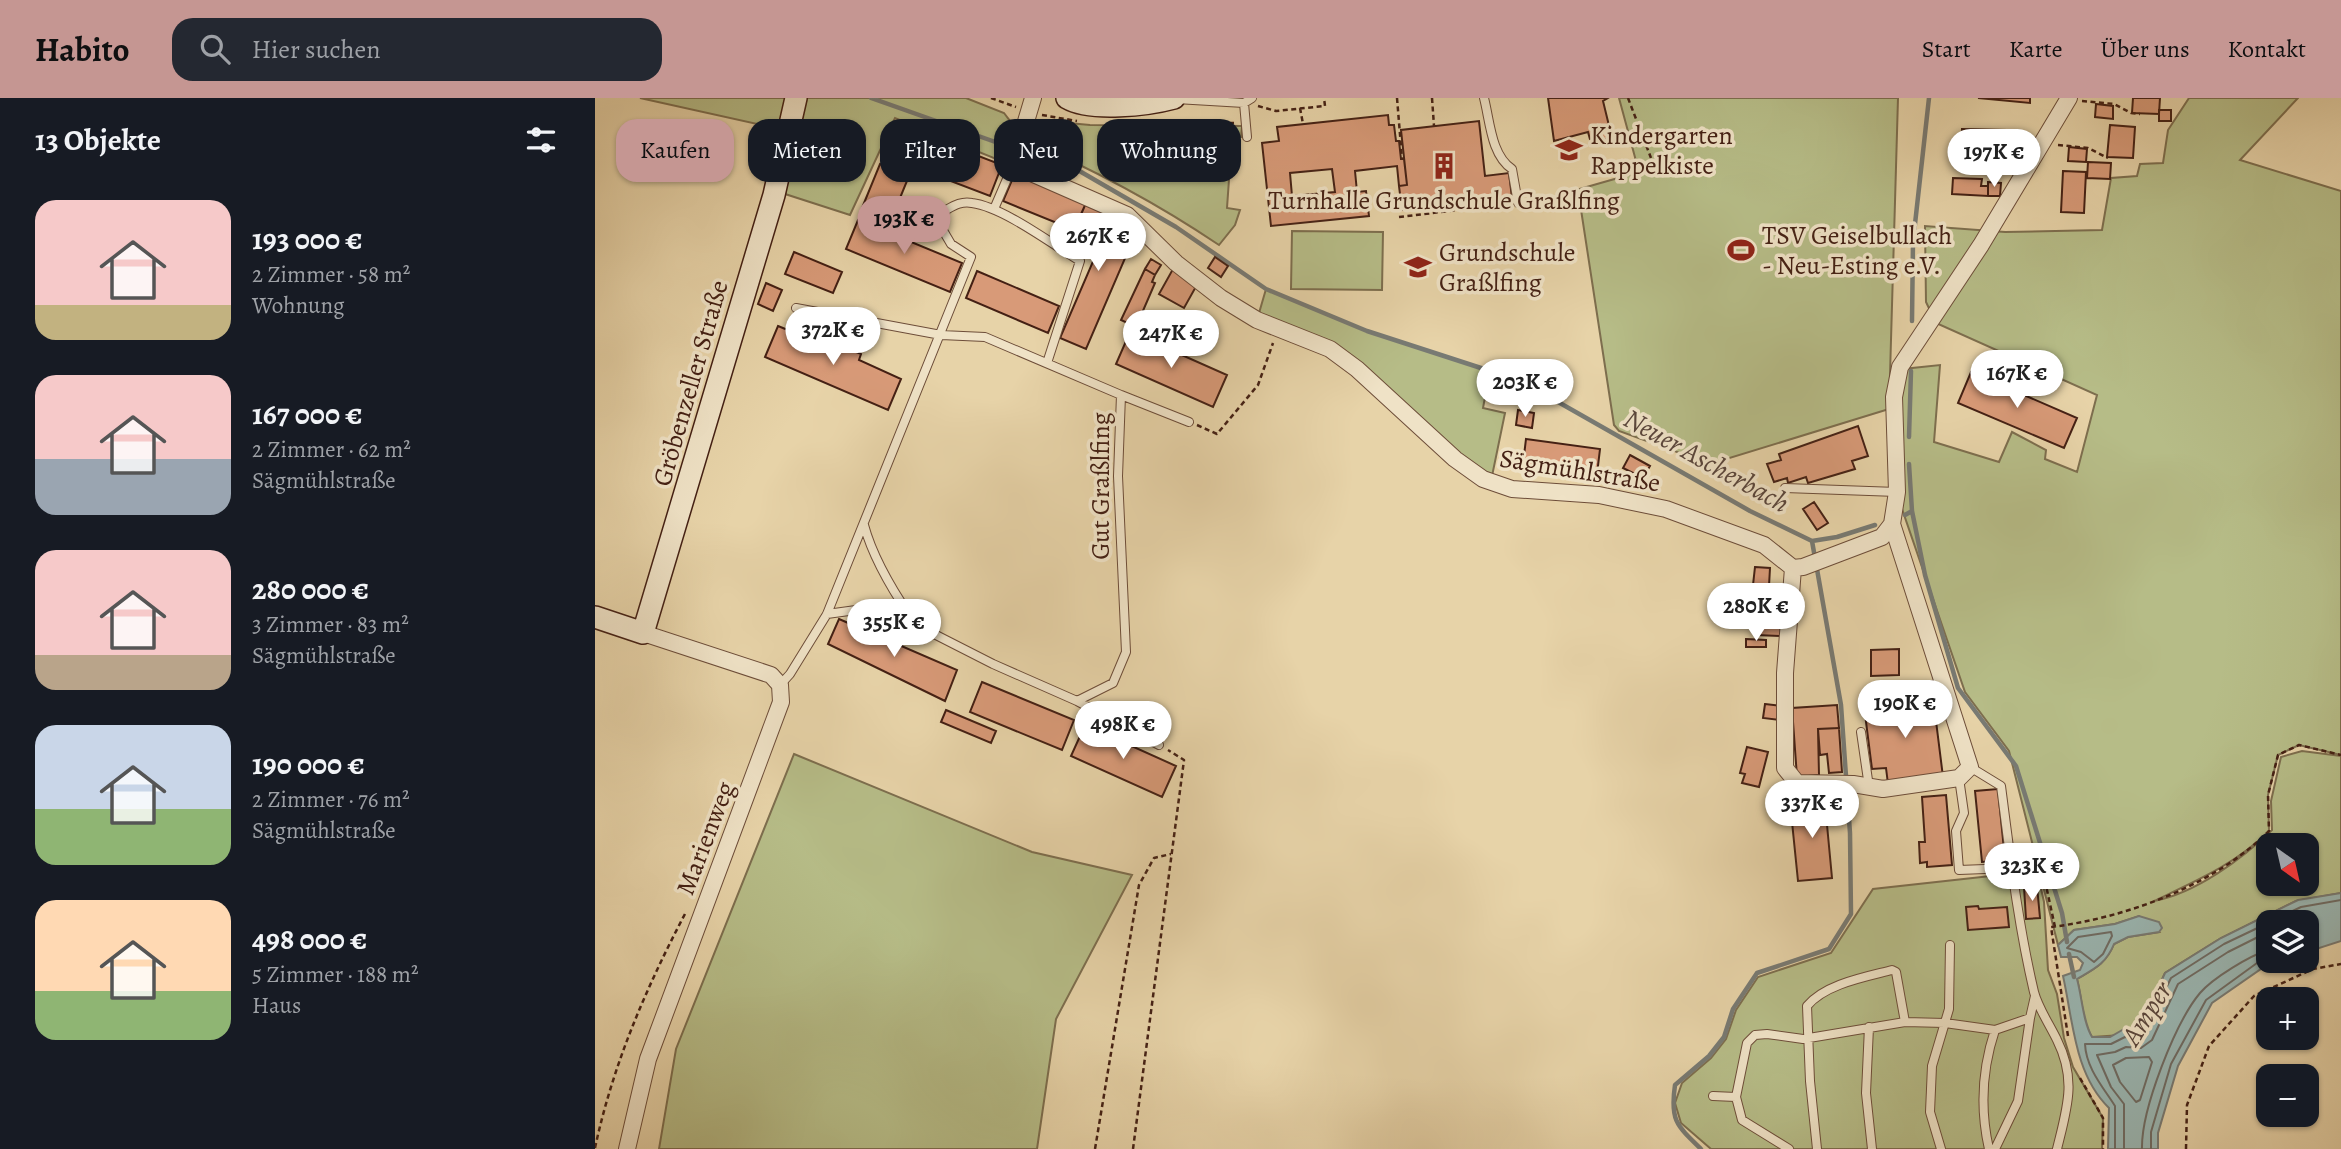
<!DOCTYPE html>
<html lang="de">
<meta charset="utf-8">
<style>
body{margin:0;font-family:Alegreya,serif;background:#242831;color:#f1f3f6;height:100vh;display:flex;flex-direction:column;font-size:26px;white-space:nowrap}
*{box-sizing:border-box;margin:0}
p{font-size:23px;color:#9ea1a6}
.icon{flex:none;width:38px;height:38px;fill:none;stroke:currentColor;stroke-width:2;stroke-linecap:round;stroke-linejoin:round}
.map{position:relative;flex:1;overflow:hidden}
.side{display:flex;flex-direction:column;background:#171b24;width:595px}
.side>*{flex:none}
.guide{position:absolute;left:21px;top:21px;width:665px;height:63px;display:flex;gap:14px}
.needle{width:46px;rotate:146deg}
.buttons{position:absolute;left:1661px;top:735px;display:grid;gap:14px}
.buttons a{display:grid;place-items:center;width:63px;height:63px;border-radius:14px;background:#171b24;box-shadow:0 2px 5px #0004;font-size:35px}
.price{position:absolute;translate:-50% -60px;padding:0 16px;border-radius:24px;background:#fff;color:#222;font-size:23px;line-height:46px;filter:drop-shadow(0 2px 4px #0008)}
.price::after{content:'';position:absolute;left:50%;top:42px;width:21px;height:16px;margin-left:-10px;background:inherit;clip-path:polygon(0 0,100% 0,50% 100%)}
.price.on{background:#c59692;color:#111}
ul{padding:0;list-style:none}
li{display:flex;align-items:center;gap:21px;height:175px;padding:0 35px}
li span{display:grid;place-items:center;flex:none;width:196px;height:140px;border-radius:21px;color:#555}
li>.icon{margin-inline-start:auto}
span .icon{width:84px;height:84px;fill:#fffc;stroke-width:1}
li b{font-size:30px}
h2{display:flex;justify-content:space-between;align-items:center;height:84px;padding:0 35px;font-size:30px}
.pill{padding:0 24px;border-radius:21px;background:#171b24;box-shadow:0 2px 5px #0004;font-size:24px;line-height:63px}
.pill.on{background:#c59692;color:#111}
header{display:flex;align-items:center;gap:42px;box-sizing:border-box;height:98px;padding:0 35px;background:#c59692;color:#111}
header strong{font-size:33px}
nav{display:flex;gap:38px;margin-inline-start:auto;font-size:24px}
.search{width:490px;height:63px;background:#242831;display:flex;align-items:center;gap:18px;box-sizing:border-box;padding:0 24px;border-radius:21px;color:#9ea1a6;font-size:26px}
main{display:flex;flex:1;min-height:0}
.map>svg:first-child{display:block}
.green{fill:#b6bc87;stroke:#7d6e4e;stroke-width:2;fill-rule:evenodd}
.water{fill:#9ab6b2;stroke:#787a73;stroke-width:2}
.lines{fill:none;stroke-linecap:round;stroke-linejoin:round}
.shore{stroke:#6f6b63;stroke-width:2}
.stream{stroke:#787a73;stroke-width:4.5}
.building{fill:#d89a78;stroke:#442014;stroke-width:2;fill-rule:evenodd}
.lane-casing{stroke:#6d4d39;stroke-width:10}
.street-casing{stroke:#6d4d39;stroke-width:18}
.secondary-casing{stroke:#442014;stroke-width:24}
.path{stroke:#442014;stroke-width:2.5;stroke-dasharray:5 3.5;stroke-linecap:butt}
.lane{stroke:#efe2c6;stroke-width:8}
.street{stroke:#efe2c6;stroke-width:16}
.secondary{stroke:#efe2c6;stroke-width:21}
.labels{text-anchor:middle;stroke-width:7;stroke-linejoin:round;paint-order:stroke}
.poi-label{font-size:26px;fill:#442014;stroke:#efe2c6;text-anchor:start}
.street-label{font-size:26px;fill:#442014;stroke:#efe2c6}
.water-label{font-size:28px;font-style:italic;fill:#5a463c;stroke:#efe2c6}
</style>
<header>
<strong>Habito</strong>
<div class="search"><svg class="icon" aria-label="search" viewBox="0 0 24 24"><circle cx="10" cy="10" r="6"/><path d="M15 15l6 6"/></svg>Hier suchen</div>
<nav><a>Start</a><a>Karte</a><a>Über uns</a><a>Kontakt</a></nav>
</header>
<main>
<section class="side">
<h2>13 Objekte<svg class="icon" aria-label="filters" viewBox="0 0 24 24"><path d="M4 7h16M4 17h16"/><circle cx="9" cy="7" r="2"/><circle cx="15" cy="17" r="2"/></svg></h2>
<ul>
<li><span style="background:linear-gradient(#f6c9c9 75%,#c2b280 0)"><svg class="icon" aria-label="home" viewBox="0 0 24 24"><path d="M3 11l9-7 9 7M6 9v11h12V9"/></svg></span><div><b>193 000 €</b><p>2 Zimmer · 58 m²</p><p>Wohnung</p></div></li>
<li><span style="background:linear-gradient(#f6c9c9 60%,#9aa5b1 0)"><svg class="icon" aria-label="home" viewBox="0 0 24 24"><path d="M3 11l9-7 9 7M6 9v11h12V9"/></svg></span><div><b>167 000 €</b><p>2 Zimmer · 62 m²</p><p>Sägmühlstraße</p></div></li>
<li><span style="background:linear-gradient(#f6c9c9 75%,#b9a48a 0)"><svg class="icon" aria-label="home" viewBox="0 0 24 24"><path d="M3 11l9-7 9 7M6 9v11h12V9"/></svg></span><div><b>280 000 €</b><p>3 Zimmer · 83 m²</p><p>Sägmühlstraße</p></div></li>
<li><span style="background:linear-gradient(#c9d6e8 60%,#8fb573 0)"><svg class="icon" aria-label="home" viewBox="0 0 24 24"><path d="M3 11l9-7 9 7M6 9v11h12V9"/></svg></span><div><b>190 000 €</b><p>2 Zimmer · 76 m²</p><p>Sägmühlstraße</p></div></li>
<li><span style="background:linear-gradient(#ffd9b3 65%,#8fb573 0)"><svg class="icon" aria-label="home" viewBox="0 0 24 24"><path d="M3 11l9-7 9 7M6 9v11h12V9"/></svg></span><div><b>498 000 €</b><p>5 Zimmer · 188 m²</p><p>Haus</p></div></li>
</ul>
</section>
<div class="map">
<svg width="1746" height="1051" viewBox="0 0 1746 1051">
<rect width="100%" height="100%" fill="#e7d3a8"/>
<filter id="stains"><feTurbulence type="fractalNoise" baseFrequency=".00286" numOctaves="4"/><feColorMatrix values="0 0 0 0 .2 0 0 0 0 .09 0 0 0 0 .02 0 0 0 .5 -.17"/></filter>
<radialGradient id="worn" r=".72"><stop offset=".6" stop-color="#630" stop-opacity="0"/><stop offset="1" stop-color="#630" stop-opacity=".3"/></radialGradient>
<!-- green -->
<path class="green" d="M 45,0 L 195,0 L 189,32 Z
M 212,0 L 371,0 L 409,15 L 415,23 L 418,41 L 411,65 L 300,20 L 255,117 L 187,95 Z
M 1024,0 L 1303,0 L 1294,311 L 1115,366 L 1024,333 L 1019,327 L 985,105 L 974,94 L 1044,74 Z
M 1594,0 L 1703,0 L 1645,62 L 1746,93 L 1746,657 L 1704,647 L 1683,657 L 1673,697 L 1674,733 C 1641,766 1601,783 1559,803 C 1601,795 1647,761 1677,732 L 1676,703 L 1686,659 L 1707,653 L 1746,658 L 1746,795 L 1701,803 L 1626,840 L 1570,875 L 1542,936 L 1497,939 C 1487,923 1487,900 1482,881 C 1499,871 1511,866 1519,846 L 1533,839 L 1564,834 L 1544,818 L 1520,826 L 1479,832 L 1463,847 L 1414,653 L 1370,594 L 1306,408 L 1303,319 L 1308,271 L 1345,267 L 1339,344 L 1404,364 L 1417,334 L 1451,352 L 1450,361 L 1482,374 L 1502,297 L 1341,225 L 1331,204 L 1330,128 L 1410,134 L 1507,132 L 1516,80 L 1542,78 L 1545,66 L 1568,65 L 1573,32 ZM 1673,747 L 1712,747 L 1712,786 L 1673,786 Z
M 441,22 L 495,27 L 647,28 L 646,39 L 637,39 L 632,110 L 645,112 L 640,127 L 624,147 C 563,106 498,71 430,42 Z
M 697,133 L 788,134 L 787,192 L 696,191 Z
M 671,191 L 772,233 L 895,273 L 888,310 L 910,315 L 896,383 L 762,271 L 662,222 Z
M 199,656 L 437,754 L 537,777 L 461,921 L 442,1051 L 64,1051 L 81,951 Z
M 1442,773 L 1449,804 L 1453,872 L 1462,896 L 1469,940 L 1478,969 L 1508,1020 L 1507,1051 L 1116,1051 L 1086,1025 L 1080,1005 L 1087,985 L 1116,960 L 1131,941 L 1141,912 L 1163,879 L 1236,855 L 1278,791 Z"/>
<!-- water -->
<path class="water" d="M 1746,795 L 1746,843 L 1712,854 L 1712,824 L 1673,824 L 1673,863 L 1688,863 L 1666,871 L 1617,905 L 1583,968 L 1563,1035 L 1563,1051 L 1513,1051 L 1514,1010 C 1479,976 1478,922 1468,878 L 1485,872 L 1488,865 L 1482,859 L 1466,859 L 1463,847 L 1479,832 L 1520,826 L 1544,818 L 1564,824 L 1567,830 L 1564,834 L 1533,839 L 1519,846 C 1511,866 1499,871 1482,881 C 1487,899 1488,924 1497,939 L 1515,939 L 1529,931 L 1542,936 L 1570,875 L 1626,840 L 1703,802 Z"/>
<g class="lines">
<!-- shore -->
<path class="shore" d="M 1674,824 L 1706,809 L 1746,802
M 1516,834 L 1517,838 L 1508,856 L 1499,864 L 1486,854 L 1472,850 L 1483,839 Z
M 1554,959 L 1557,964 L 1545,1002 L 1541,1004 L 1525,984 L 1518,967 L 1531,960 Z
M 1520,1051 L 1520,1008 C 1508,989 1491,970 1490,946 L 1516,946 L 1530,939 L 1546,941 L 1576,880 L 1629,846 L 1673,825
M 1529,1051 L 1529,1006 L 1516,989 L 1502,957 L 1520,954 L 1531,949 L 1546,950 L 1557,942 L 1583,886 L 1633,854 L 1673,834
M 1547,1051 C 1546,1012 1580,925 1605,895 C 1618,880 1654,858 1673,852
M 1556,1051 L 1556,1034 L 1576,966 L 1611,902 L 1662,865 L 1673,861"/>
<!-- stream -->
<path class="stream" d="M 276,0 L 406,46
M 439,57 L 481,71 L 581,129 L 671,191 L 772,233 L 926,283 L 1155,413 L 1217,443 L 1242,439 L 1280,427
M 1317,223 L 1318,144 L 1334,0
M 1314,339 L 1316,273
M 1314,366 L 1317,413
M 1310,417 L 1317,413 L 1330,477 L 1363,590 L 1421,668 L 1467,815 L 1472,844
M 1474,856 L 1479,879
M 1106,1051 C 1081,1027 1075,1022 1080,987 L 1114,958 L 1129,939 L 1138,911 L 1162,875 L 1234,851 L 1256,816 L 1255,735 L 1246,607 L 1217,443"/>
</g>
<!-- building -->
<path class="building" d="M 953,0 L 1013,0 L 1008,3 L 1017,40 L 996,45 L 993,34 L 959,43 Z
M 1383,0 L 1435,0 L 1435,5 Z
M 1538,0 L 1565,0 L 1564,16 L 1537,15 Z
M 1501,6 L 1518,8 L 1518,21 L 1500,19 Z
M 1564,12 L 1576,12 L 1576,23 L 1564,23 Z
M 793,17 L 794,27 L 799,27 L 801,43 L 804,43 L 806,61 L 809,61 L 812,87 L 804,88 L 802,68 L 760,73 L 762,94 L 771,93 L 774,118 L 676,128 L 667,45 L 684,43 L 682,29 ZM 737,71 L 740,94 L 697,98 L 695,75 Z
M 884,23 L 890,78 L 914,75 L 917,100 L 807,112 L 804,88 L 812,87 L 806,32 Z
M 303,27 L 407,67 L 395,98 L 290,58 Z
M 1515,27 L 1540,29 L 1538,60 L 1512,59 Z
M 1367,31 L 1411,32 L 1411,56 L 1366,55 Z
M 1474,49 L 1492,51 L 1491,64 L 1473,63 Z
M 1493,64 L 1516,65 L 1515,81 L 1492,80 Z
M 285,66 L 314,78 L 296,122 L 267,110 Z
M 1468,73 L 1491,74 L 1489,115 L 1466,114 Z
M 420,75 L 491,105 L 479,132 L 408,103 Z
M 1358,80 L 1387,81 L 1386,88 L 1393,88 L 1393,98 L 1357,96 Z
M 1393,84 L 1406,85 L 1405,98 L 1393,98 Z
M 491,105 L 543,130 L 491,251 L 465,240 L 509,138 L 481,128 Z
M 263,122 L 367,165 L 355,194 L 251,151 Z
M 199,154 L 247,174 L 238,195 L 190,176 Z
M 620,159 L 633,168 L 626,179 L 613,170 Z
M 556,161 L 566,167 L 560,177 L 550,171 Z
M 550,171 L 560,177 L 557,184 L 560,185 L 541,229 L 526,222 Z
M 578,171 L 603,185 L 589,210 L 564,196 Z
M 382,173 L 464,208 L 453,235 L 371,200 Z
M 171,185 L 187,192 L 178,213 L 163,206 Z
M 183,228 L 222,244 L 224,238 L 266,256 L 264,262 L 306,281 L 293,312 L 170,259 Z
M 535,234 L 632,277 L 618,309 L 521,266 Z
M 1376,274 L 1482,320 L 1469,350 L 1363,305 Z
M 923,312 L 939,315 L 937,330 L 921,327 Z
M 1263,328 L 1273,358 L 1257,363 L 1260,371 L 1213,385 L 1211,379 L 1193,385 L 1192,380 L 1179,384 L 1172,366 L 1186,362 L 1184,356 Z
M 931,341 L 1005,351 L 1002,376 L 928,366 Z
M 1035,357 L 1055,368 L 1048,380 L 1028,370 Z
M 1219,404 L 1233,425 L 1222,432 L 1208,411 Z
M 1160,469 L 1175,470 L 1174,488 L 1158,487 Z
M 1162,512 L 1187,514 L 1186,538 L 1161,537 Z
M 244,521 L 362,572 L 350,603 L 233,546 Z
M 1151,541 L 1171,542 L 1171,549 L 1151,549 Z
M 1304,551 L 1304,577 L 1276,578 L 1276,552 Z
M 387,584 L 479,622 L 467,652 L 375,614 Z
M 1338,599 L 1348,679 L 1293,686 L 1291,670 L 1277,671 L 1269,608 Z
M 1170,606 L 1187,608 L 1185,622 L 1168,620 Z
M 1242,607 L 1244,630 L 1223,631 L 1224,677 L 1202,679 L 1197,610 Z
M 351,612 L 401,633 L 396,645 L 346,624 Z
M 490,627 L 581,668 L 567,699 L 476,658 Z
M 1244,630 L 1247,674 L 1234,675 L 1232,656 L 1225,657 L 1223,631 Z
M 1152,649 L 1173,654 L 1164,689 L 1147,685 L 1150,676 L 1145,675 Z
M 1403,691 L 1410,762 L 1387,764 L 1380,693 Z
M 1229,695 L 1237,780 L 1203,783 L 1196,714 L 1210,713 L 1208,697 Z
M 1351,697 L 1357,767 L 1332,769 L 1332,764 L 1325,765 L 1324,744 L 1330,744 L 1327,699 Z
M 1442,788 L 1445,820 L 1431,821 L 1429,789 Z
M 1383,808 L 1384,811 L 1412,809 L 1414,829 L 1373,832 L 1371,809 Z"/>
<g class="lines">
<defs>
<path id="lane" d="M 889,0 C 895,23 896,57 917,71 L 923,105
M 581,1 L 649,5 L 657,0
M 649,5 L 652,39
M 399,111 L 418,67
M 201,210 L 346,237 L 390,239 L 526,297 L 523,378 L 531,554 L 518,585 L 482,603
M 526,297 L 594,324
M 1190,390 L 1302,394
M 269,427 C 278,460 296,490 315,518
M 232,516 L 290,508 L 303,513 L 341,537 L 398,566 L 482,603 L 564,647
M 185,587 L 195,576 L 232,516 L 376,159 L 356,146 L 346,129 L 351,112 C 360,107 367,103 377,105 C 408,109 457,146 485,163 L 452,265
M 1290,593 L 1348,586
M 1266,634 L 1274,689
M 1375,669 L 1406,688 C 1415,757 1423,826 1439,894 C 1443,910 1455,927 1462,942 C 1482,982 1472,1010 1462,1051
M 1364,680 L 1369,715 L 1361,733 L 1364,772 L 1416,770
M 1274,929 L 1271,995 L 1277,1051
M 1118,998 L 1141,999 L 1152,945 L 1160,937 L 1172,936 L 1208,941 L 1310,924 L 1350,925 L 1400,932 L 1435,920 L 1440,898
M 1141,999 L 1147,1022 L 1194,1051
M 1222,1051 L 1215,983 L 1212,908 C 1230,886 1270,879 1297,872 L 1301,874 L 1310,924
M 1346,1051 L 1335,1014 L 1337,968 L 1354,911 L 1355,847
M 1394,1051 C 1385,1011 1387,971 1400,932
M 1400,1051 L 1423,1003 L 1435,920"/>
<path id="street" d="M 438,0 L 418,67 L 532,117 L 581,165 L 626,200 L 662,222 L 735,251 L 762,271 L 860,361 L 888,381 L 917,391 L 1004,397 L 1071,411 L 1169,447 L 1198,470 L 1208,469 L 1287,439 L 1297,426
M 1198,470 L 1190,575 L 1190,670 L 1202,685 L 1258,686 L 1288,691 L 1364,680 L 1375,669 L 1297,426 L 1302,394 L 1299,299 L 1305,269 L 1386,147 L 1474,0
M 32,1051 L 53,961 L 186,604 L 185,587 L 176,577 L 48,535"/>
<path id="secondary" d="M 472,0 C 496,14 553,7 579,0
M 0,519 L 48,535 L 179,97 L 201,0"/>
</defs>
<!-- lane casing -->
<use href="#lane" class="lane-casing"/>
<!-- street casing -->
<use href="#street" class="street-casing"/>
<!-- secondary casing -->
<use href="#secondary" class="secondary-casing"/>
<!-- path -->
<path class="path" d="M 396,0 L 421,9
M 802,0 L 807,61
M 837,0 L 839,28
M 1033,0 L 1056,60
M 1487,3 L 1519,6 L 1536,15 L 1545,16
M 663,8 L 681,13 L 730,8 L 729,0
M 705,10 L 708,26
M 447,17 L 482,23
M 541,26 L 639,25
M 1463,47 L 1493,50 L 1513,60
M 804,119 L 913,106
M 602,327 L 622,336 L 663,287 L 678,245
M 1427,771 L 1447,769 L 1460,829
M 1473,938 L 1456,829 C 1531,820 1620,787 1674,733 L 1673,697 L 1683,657 L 1704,647 L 1746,657
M 1485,980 L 1508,1020 L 1508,1051
M 0,1050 C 18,966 51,890 91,814
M 500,1051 L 544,787 L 559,760 L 576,756
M 538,1051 L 589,662 L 573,652
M 1591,1051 L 1592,1007 L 1614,948 L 1659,898 L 1718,871 L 1746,866"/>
<!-- lane -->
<use href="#lane" class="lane"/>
<!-- street -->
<use href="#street" class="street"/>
<!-- secondary -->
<use href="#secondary" class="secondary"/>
</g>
<!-- icons -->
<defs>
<symbol id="school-bare" viewBox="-9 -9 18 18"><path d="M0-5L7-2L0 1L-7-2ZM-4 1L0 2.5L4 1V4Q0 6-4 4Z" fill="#8f2418" stroke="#efe2c6" stroke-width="2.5" paint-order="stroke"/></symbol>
<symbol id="building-bare" viewBox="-9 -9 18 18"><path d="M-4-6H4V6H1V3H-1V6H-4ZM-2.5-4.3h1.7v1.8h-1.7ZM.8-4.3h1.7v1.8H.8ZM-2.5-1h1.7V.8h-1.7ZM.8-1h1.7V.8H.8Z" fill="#8f2418" stroke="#efe2c6" stroke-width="2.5" paint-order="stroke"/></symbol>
<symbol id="stadium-bare" viewBox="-9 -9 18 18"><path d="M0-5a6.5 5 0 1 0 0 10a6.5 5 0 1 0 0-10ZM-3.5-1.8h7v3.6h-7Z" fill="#8f2418" stroke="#efe2c6" stroke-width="2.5" paint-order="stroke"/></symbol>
</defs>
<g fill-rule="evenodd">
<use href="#school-bare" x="955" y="33" width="38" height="38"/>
<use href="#building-bare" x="830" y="49" width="38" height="38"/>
<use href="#stadium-bare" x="1127" y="133" width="38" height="38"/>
<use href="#school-bare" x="804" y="150" width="38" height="38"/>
</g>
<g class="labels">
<!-- poi labels -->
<g class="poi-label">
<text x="995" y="46">Kindergarten<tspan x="995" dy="30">Rappelkiste</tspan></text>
<text x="849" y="111" text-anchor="middle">Turnhalle Grundschule Graßlfing</text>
<text x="1167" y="146">TSV Geiselbullach<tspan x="1167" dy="30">- Neu-Esting e.V.</tspan></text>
<text x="844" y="163">Grundschule<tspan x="844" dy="30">Graßlfing</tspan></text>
</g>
<!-- street labels -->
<g class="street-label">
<text transform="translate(95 285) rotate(-74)" y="9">Gröbenzeller Straße</text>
<text transform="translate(985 372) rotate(9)" y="9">Sägmühlstraße</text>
<text transform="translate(505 388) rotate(-90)" y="9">Gut Graßlfing</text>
<text transform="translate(110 740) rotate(-69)" y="9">Marienweg</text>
</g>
<!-- water labels -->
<g class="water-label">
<text transform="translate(1112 362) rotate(29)" y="10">Neuer Ascherbach</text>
<text transform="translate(1551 915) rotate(-58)" y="10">Amper</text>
</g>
</g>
<rect width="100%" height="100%" filter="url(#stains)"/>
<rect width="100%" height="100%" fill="url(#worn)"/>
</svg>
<div class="buttons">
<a><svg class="needle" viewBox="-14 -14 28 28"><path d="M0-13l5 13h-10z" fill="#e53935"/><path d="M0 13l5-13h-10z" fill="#9ea1a6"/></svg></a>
<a><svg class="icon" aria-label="layers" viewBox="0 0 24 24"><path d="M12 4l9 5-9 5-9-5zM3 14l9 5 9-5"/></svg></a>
<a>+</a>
<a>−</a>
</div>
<b class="price" style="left:1399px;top:91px">197K €</b>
<b class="price on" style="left:309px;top:158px">193K €</b>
<b class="price" style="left:503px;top:175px">267K €</b>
<b class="price" style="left:238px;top:269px">372K €</b>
<b class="price" style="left:576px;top:272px">247K €</b>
<b class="price" style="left:1422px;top:312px">167K €</b>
<b class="price" style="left:930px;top:321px">203K €</b>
<b class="price" style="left:1161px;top:545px">280K €</b>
<b class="price" style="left:299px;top:561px">355K €</b>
<b class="price" style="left:1310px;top:642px">190K €</b>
<b class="price" style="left:528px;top:663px">498K €</b>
<b class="price" style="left:1217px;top:742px">337K €</b>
<b class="price" style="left:1437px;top:805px">323K €</b>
<div class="guide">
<a class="pill on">Kaufen</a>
<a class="pill">Mieten</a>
<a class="pill">Filter</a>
<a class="pill">Neu</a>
<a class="pill">Wohnung</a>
</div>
</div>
</main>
